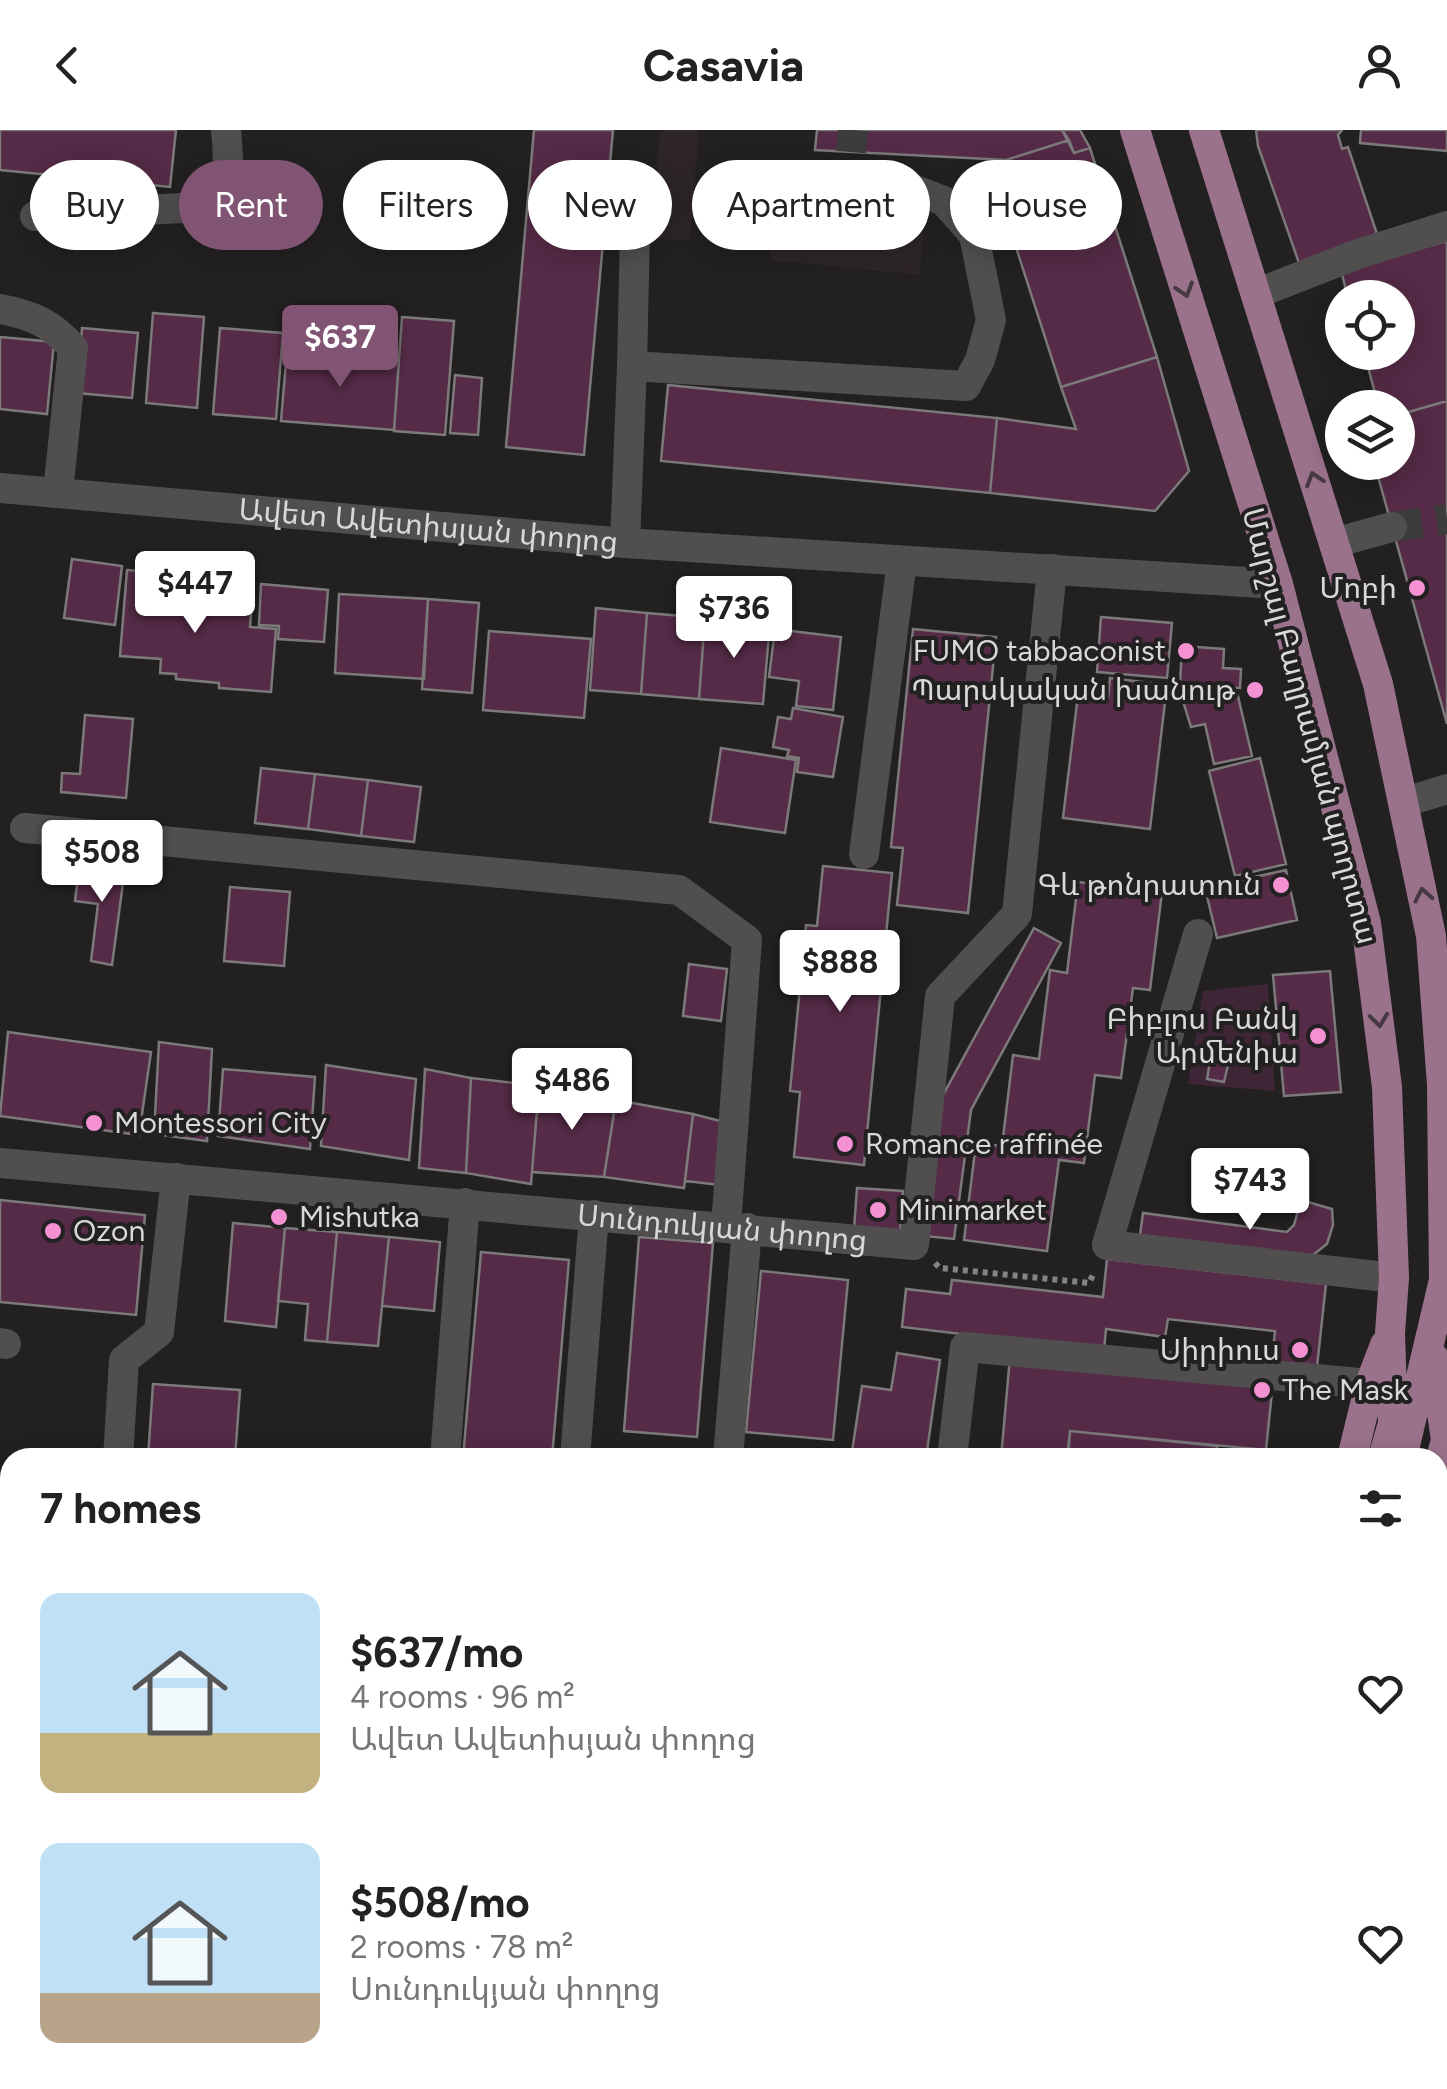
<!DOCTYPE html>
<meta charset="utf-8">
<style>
body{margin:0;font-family:Figtree,"Noto Sans Armenian",sans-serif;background:#f6f6f6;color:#222;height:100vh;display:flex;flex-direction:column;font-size:38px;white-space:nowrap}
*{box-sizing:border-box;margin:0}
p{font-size:32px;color:#767676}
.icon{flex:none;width:55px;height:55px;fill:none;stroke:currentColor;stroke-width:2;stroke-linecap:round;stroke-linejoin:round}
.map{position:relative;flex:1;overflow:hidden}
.details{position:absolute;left:0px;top:1318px;width:1448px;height:642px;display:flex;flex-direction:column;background:#fff;border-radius:30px 30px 0 0;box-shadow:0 5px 25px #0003}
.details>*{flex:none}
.top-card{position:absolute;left:30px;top:30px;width:1388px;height:90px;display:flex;gap:20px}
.buttons{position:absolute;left:1325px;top:150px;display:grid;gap:20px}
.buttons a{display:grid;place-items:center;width:90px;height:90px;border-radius:50%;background:#fff;box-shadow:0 5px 25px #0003;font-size:50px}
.price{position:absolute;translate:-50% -85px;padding:0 22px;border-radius:10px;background:#fff;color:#222;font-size:32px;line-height:65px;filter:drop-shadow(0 2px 5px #0008)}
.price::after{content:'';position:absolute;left:50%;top:60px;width:30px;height:22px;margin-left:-15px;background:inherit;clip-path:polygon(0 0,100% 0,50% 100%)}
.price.current{background:#805472;color:#fff}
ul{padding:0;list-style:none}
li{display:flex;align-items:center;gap:30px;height:250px;padding:0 40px}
li span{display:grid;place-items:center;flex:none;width:280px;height:200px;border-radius:20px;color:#555}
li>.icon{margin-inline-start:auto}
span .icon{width:120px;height:120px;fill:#fffc;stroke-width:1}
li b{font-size:42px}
h2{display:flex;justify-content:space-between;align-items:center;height:120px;padding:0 40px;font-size:42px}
.tag{padding:0 35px;border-radius:45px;background:#fff;box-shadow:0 5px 25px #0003;font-size:35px;line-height:90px}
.tag.current{background:#805472;color:#fff}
header{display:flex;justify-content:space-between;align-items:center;height:130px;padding:0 40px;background:#fff;font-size:45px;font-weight:700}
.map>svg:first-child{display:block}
.built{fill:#2d252a}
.green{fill:#3e2636}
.building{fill:#552b47;stroke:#7c797a;stroke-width:2.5}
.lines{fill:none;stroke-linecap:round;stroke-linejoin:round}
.minor-tunnel{stroke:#3d3c3d;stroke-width:30;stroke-dasharray:30 15;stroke-linecap:butt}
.path{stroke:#858384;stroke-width:6;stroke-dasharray:5 5;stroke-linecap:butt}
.minor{stroke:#514e4f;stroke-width:30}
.major{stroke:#9b728c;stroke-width:30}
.oneway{stroke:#463941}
.poi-dot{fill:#f491d3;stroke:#222021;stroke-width:4}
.labels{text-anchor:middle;stroke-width:8;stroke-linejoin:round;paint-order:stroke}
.street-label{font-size:30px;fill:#d9d8d9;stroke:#222021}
.poi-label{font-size:30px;fill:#d9d8d9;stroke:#222021;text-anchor:end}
</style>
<header><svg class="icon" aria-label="back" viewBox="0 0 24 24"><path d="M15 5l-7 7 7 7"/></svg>Casavia<svg class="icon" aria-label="person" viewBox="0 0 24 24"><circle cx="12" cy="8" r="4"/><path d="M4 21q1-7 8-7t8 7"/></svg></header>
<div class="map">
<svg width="1447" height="1959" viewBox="0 0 1447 1959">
<rect width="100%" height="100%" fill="#222021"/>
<!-- built -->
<path class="built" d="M 660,0 L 699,0 L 690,111 L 652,108 Z
M 775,88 L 924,103 L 919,145 L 770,130 Z"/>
<!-- green -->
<path class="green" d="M 1268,854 L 1275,961 L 1188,954 L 1203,861 Z"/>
<!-- building -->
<path class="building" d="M 0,0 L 176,0 L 170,57 L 0,40 Z
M 534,0 L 613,0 L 584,325 L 506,317 Z
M 817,0 L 1062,0 L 1069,10 L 1006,30 L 815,20 Z
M 1062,0 L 1080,0 L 1090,18 L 1074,23 Z
M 1256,0 L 1342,0 L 1338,5 L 1342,19 L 1348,17 L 1378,107 L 1299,133 L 1258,16 Z
M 1361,0 L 1447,0 L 1447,21 L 1360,13 Z
M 1069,10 L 1074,23 L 1090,18 L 1157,227 L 1061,257 L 995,52 L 1011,47 L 1006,30 Z
M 1447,111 L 1447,271 L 1398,285 L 1398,278 L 1379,278 L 1364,222 L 1398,222 L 1398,168 L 1348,168 L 1341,140 Z
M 153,183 L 204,187 L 197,278 L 146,273 Z
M 402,187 L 454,191 L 445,305 L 394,301 Z
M 82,198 L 138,203 L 132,268 L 77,263 Z
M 220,198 L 283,203 L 276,289 L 213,284 Z
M 0,207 L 54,212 L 47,284 L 0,279 Z
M 287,220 L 399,229 L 394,300 L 281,291 Z
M 1157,227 L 1189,341 L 1155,381 L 990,363 L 997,288 L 1076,299 L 1061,257 Z
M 455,245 L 482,248 L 478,305 L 450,303 Z
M 668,255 L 997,288 L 990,363 L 661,331 Z
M 1447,271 L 1447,594 L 1374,332 L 1398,332 L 1398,285 Z
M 72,429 L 122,436 L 115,495 L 64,488 Z
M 127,440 L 173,444 L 171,468 L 227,472 L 227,481 L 251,483 L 250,497 L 276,499 L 271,562 L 219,558 L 219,553 L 176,549 L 176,544 L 160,543 L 161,529 L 120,526 Z
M 261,454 L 328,460 L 324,512 L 278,509 L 279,496 L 259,495 Z
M 339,464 L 428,469 L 424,549 L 335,543 Z
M 428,469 L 479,473 L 472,563 L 422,559 Z
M 596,478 L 647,483 L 641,564 L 590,560 Z
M 647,483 L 705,488 L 699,569 L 641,564 Z
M 1101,487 L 1172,493 L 1167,548 L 1097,542 Z
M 705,488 L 770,493 L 763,574 L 699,569 Z
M 775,499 L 841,507 L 833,580 L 796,576 L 799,551 L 769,547 Z
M 913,499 L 996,507 L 968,783 L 897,775 L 903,718 L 891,717 Z
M 489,501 L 591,509 L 584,588 L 483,580 Z
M 1182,516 L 1224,519 L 1223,538 L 1241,539 L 1240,558 L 1180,555 Z
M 1110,548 L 1167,555 L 1150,699 L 1063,688 L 1078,565 L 1108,568 Z
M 1237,562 L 1252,626 L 1214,634 L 1205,594 L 1191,597 L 1183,571 Z
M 793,578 L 843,587 L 833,647 L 797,642 L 799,628 L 787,626 L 789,620 L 773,617 L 778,587 L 791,589 Z
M 85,585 L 133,589 L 126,668 L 61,662 L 62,643 L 80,644 Z
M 721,618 L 796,630 L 785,703 L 710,692 Z
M 1260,628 L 1286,734 L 1235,746 L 1209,641 Z
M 261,638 L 315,644 L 308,699 L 255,693 Z
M 315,644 L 368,650 L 361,706 L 308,699 Z
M 368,650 L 421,657 L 414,712 L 361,706 Z
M 80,731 L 125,738 L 112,835 L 91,831 L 98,774 L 75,771 Z
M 823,736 L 892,743 L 864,1035 L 794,1027 L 800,962 L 790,961 L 806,795 L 817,796 Z
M 1286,740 L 1297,790 L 1217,808 L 1205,758 Z
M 1078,752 L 1162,762 L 1150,860 L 1133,858 L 1121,948 L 1095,945 L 1084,1033 L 1059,1030 L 1047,1121 L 964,1110 L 976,1013 L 1002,1016 L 1013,925 L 1039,929 L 1050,840 L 1067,843 Z
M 230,757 L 290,762 L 284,836 L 224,831 Z
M 1034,798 L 1061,813 L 971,980 L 954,1109 L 924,1106 L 942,967 Z
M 689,834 L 727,839 L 721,891 L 683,886 Z
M 1330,841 L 1341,962 L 1284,966 L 1273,845 Z
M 8,902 L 151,922 L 139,1005 L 0,986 Z
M 159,912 L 212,919 L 207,1011 L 154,1004 Z
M 1210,932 L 1228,935 L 1224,952 L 1207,949 Z
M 326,935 L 416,949 L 409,1030 L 321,1016 Z
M 223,939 L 315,947 L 310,1019 L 218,1006 Z
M 425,939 L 471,948 L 466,1043 L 419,1038 Z
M 471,948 L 539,956 L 531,1054 L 466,1043 Z
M 539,956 L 616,970 L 604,1047 L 532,1042 Z
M 616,970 L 693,984 L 684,1058 L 604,1047 Z
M 693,984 L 728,993 L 721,1055 L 685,1051 Z
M 857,1058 L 903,1061 L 900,1103 L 854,1099 Z
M 0,1070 L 145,1085 L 136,1185 L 0,1172 Z
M 1301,1070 L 1332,1079 L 1333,1095 L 1327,1114 L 1309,1128 L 1140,1105 L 1143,1083 L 1287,1102 L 1294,1095 Z
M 233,1093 L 285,1098 L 276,1197 L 225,1191 Z
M 285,1098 L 337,1102 L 327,1212 L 305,1210 L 308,1174 L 278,1171 Z
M 337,1102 L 389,1107 L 378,1216 L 327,1212 Z
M 389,1107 L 440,1112 L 434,1181 L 382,1176 Z
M 639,1107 L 713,1113 L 697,1307 L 624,1301 Z
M 481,1122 L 569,1130 L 552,1328 L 463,1328 Z
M 1107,1129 L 1326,1154 L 1316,1246 L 1271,1240 L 1275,1201 L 1168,1189 L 1165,1207 L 1106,1199 L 1104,1221 L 902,1197 L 906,1159 L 950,1164 L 952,1150 L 1103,1167 Z
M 761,1141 L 848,1150 L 833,1310 L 746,1302 Z
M 897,1223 L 940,1230 L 926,1328 L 851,1328 L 862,1256 L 891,1260 Z
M 1010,1227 L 1273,1252 L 1266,1320 L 1070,1301 L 1067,1328 L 1001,1328 Z
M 153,1254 L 240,1260 L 235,1328 L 148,1328 Z
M 1070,1301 L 1217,1316 L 1216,1328 L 1068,1328 Z
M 0,1365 L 10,1366 L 10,1402 L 0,1401 Z
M 1447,1513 L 1447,1582 L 1438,1579 L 1438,1542 Z
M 0,1539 L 10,1540 L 10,1621 L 0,1620 Z
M 1438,1579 L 1447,1582 L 1447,1710 L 1438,1698 Z
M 14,1950 L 100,1950 L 99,1959 L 13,1959 Z
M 149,1950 L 347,1950 L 346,1959 L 148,1959 Z
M 387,1950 L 470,1950 L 469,1959 L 386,1956 Z
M 483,1950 L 554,1950 L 553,1959 L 482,1959 Z
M 603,1950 L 786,1950 L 785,1959 L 602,1959 Z
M 876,1950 L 982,1950 L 986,1959 L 876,1959 Z"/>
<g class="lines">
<!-- minor-tunnel -->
<path class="minor-tunnel" d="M 851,22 L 853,0
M 1392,397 L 1447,389"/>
<!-- path -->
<path class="path" d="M 935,1133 L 940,1138 L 1089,1153 L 1094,1143
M 1358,1959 L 1368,1950"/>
<!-- minor -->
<g class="minor">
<path d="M 35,86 L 200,77 C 233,51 229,39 226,0"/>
<path d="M 1256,164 L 1355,125 L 1447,96"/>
<path d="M 0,179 C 32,185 51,193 73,218 L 58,362"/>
<path d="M 632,236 L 636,57"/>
<path id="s1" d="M 0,358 L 625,413 L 1278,454"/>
<path d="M 625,413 L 632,236 L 966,256 L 980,230 L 991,190 L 974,105 L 944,71 L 891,51 L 763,50"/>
<path d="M 1334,413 L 1392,397"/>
<path d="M 1405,672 L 1447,659"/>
<path d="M 25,698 L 679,760 L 747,810 L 726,1096"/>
<path d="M 864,724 L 902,431"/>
<path d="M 1198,804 L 1107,1115 L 1394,1148"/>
<path id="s2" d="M 0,1033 L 914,1115 L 940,866 L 1017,784 L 1052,439"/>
<path d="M 0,1213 L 6,1214"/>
<path d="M 118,1328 L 124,1230 L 159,1202 L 176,1048"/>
<path d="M 445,1328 L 465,1073"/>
<path d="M 575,1328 L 594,1085"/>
<path d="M 728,1328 L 747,1098"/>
<path d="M 952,1328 L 965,1217 L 1370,1254"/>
<path d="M 0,1407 L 10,1408"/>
<path d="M 0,1510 L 10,1511"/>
</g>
<!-- major -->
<path class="major" d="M 1135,0 L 1278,454 L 1366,793 L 1387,957 L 1394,1148 L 1390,1203 L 1393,1293 L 1385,1321
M 1204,0 L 1378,554 L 1431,806 L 1442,955 L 1444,1150 L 1402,1328
M 1434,1228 L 1446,1310 L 1438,1339
M 1352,1328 L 1370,1254 L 1385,1215
M 0,1711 L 10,1712
M 0,1750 L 10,1751
M 1438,1813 L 1447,1823
M 1438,1878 L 1447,1878
M 1082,1950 L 1085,1959
M 1108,1959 L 1112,1950
M 1140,1959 L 1145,1950
M 1167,1959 L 1172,1950
M 1262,1959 L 1275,1950"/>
</g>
<!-- one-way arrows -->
<defs><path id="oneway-chevron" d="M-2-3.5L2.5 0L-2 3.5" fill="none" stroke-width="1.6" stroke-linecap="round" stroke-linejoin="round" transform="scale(2.5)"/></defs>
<g class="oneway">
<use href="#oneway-chevron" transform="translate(1185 160) rotate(73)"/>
<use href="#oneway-chevron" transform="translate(1314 349) rotate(-107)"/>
<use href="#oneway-chevron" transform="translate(1423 765) rotate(-101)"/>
<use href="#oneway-chevron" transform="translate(1379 890) rotate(83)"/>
</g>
<!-- markers -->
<g class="poi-dot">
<circle cx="1417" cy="458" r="10"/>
<circle cx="1186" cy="521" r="10"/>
<circle cx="1255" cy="560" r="10"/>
<circle cx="1281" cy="755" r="10"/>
<circle cx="1318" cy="906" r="10"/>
<circle cx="94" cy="993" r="10"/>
<circle cx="845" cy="1014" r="10"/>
<circle cx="878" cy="1080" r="10"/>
<circle cx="279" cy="1087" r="10"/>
<circle cx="53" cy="1101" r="10"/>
<circle cx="1300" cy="1220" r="10"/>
<circle cx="1262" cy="1260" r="10"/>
</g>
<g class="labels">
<!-- street labels -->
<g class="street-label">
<text dy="10" stroke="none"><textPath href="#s1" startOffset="430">Ավետ Ավետիսյան փողոց</textPath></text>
<text transform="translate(1310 596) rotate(75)" y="10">Մարշալ Բաղրամյան պողոտա</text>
<text dy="10" stroke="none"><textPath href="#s2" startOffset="725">Սունդուկյան փողոց</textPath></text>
</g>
<!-- poi labels -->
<g class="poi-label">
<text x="1397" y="468">Մոբի</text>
<text x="1166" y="531">FUMO tabbaconist</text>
<text x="1235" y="570">Պարսկական խանութ</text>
<text x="1261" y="765">Գև թոնրատուն</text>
<text x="1298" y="899">Բիբլոս Բանկ<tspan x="1298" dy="34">Արմենիա</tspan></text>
<text x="114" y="1003" text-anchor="start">Montessori City</text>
<text x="865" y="1024" text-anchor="start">Romance raffinée</text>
<text x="898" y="1090" text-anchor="start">Minimarket</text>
<text x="299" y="1097" text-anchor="start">Mishutka</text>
<text x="73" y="1111" text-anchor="start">Ozon</text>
<text x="1280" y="1230">Սիրիուս</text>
<text x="1282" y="1270" text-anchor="start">The Mask</text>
</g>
</g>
</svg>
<div class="buttons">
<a><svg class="icon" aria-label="locate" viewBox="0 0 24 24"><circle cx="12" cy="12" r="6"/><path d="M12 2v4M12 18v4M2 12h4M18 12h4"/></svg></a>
<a><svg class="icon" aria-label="layers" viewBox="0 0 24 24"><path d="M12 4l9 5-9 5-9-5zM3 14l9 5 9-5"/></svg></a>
</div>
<b class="price current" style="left:340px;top:260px">$637</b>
<b class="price" style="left:195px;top:506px">$447</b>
<b class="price" style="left:734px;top:531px">$736</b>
<b class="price" style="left:102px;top:775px">$508</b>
<b class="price" style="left:840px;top:885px">$888</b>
<b class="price" style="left:572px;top:1003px">$486</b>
<b class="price" style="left:1250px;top:1103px">$743</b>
<div class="top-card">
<a class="tag">Buy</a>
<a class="tag current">Rent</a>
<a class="tag">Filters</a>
<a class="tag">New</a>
<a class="tag">Apartment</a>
<a class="tag">House</a>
</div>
<section class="details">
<h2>7 homes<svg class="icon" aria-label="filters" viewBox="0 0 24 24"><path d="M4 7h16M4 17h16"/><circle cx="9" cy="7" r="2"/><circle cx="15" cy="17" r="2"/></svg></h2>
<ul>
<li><span style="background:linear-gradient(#bfe0f5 70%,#c2b280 0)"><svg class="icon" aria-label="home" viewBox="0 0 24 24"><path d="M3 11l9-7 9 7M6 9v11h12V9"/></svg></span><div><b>$637/mo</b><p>4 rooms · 96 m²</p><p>Ավետ Ավետիսյան փողոց</p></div><svg class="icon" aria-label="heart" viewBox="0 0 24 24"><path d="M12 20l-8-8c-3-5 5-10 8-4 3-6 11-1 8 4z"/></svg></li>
<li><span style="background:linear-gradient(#bfe0f5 75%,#b9a48a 0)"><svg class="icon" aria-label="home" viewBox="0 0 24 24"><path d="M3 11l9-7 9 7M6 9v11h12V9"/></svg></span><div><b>$508/mo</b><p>2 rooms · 78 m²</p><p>Սունդուկյան փողոց</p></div><svg class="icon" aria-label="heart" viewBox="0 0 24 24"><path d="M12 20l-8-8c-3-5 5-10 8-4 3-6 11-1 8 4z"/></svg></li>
</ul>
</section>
</div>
